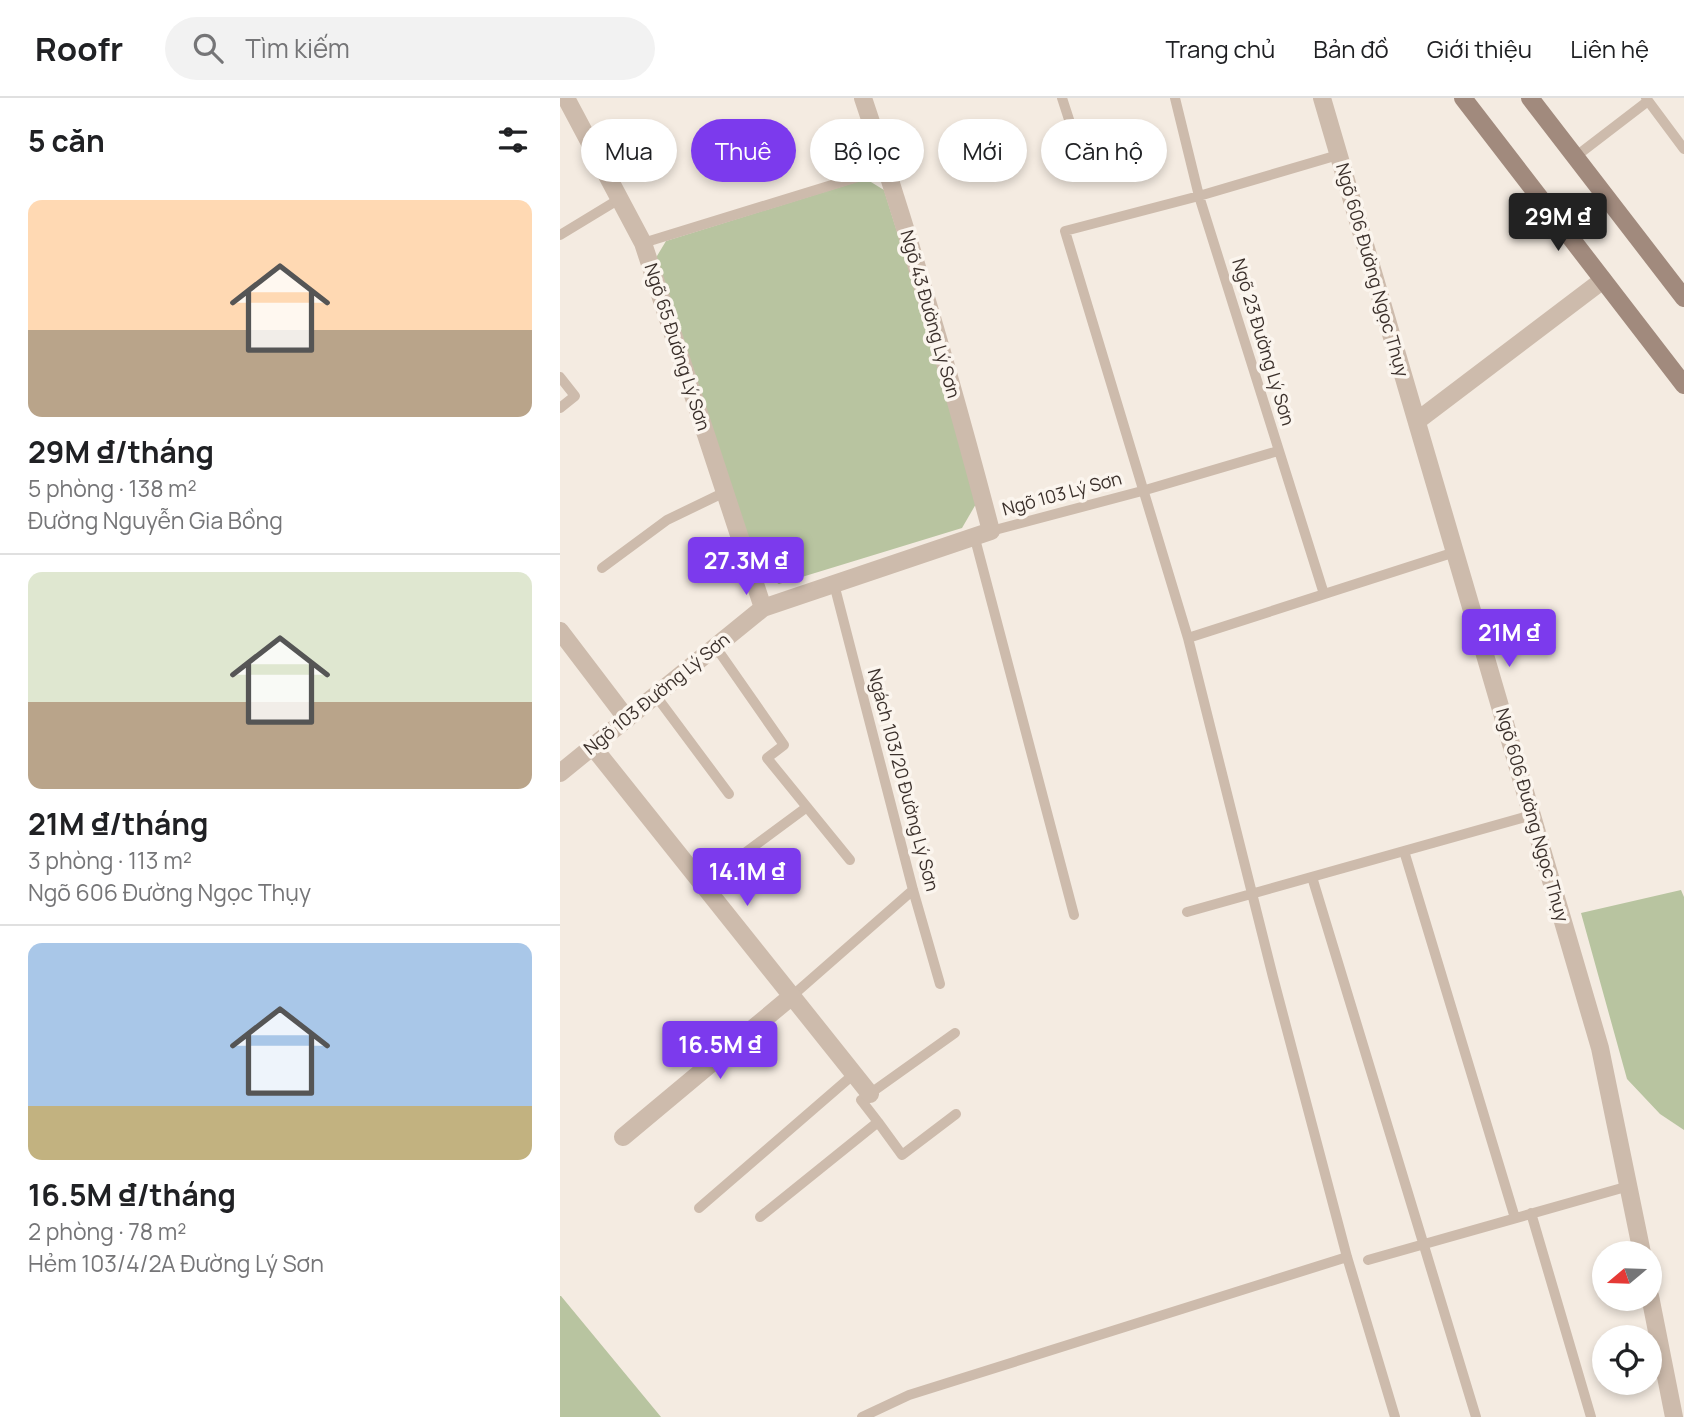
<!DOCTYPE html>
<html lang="vi">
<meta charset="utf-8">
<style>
body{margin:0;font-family:Manrope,sans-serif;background:#f2f2f2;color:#202124;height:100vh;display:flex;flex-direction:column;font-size:26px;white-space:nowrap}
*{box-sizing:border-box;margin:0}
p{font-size:23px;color:#757577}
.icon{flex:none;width:38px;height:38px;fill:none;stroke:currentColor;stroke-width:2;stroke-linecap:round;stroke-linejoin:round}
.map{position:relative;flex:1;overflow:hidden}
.drawer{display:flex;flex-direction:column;background:#fff;width:560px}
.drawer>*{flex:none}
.banner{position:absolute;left:21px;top:21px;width:665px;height:63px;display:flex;gap:14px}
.needle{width:46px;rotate:251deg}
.fabs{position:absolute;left:1032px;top:1143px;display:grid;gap:14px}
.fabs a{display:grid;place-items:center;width:70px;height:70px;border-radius:50%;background:#fff;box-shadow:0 4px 10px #0003;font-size:35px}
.price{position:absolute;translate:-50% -60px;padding:0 16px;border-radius:7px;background:#7c3aed;color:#fff;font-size:23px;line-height:46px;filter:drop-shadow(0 2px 4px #0008)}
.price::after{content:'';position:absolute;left:50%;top:42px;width:21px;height:16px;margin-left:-10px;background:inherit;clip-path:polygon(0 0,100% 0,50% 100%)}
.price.selected{background:#222;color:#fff}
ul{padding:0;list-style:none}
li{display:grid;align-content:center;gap:14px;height:371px;padding:0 28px}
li+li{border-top:2px solid #e0e0e0}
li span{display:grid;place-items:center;height:217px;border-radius:14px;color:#555}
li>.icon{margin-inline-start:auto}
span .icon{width:126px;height:126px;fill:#fffc;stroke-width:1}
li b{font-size:30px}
h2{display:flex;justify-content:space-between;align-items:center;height:84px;padding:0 28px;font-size:30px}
.tag{padding:0 24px;border-radius:32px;background:#fff;box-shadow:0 4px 10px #0003;font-size:24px;line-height:63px}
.tag.selected{background:#7c3aed;color:#fff}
header{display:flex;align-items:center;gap:42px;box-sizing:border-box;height:98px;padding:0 35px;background:#fff;border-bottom:2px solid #e0e0e0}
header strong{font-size:33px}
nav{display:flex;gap:38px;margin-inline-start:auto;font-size:24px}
.search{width:490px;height:63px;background:#f2f2f2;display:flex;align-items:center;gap:18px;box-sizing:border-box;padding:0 24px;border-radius:38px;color:#757577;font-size:26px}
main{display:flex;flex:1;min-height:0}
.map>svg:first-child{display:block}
.green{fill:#b8c4a0}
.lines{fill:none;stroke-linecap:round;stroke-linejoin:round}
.service{stroke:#cdbbac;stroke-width:10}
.minor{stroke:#cdbbac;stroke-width:18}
.secondary{stroke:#a18a7d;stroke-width:18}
.labels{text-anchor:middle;stroke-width:7;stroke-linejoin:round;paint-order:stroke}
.street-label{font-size:18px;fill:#3b302b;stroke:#fbf5ee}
</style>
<header>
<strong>Roofr</strong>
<div class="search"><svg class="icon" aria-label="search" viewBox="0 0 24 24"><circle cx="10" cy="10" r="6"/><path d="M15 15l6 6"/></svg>Tìm kiếm</div>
<nav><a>Trang chủ</a><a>Bản đồ</a><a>Giới thiệu</a><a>Liên hệ</a></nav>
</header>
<main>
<section class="drawer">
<h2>5 căn<svg class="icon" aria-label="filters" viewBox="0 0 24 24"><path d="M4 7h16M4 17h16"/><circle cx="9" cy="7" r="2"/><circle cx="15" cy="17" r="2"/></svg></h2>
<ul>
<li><span style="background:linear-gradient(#ffd9b3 60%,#b9a48a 0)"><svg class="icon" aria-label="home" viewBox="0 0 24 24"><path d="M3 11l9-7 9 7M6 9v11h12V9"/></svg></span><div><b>29M ₫/tháng</b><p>5 phòng · 138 m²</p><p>Đường Nguyễn Gia Bồng</p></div></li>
<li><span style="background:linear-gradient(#dfe7d0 60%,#b9a48a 0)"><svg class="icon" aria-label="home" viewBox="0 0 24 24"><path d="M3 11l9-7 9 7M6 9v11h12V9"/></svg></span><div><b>21M ₫/tháng</b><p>3 phòng · 113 m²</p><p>Ngõ 606 Đường Ngọc Thụy</p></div></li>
<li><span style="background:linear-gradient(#a9c7e8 75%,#c2b280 0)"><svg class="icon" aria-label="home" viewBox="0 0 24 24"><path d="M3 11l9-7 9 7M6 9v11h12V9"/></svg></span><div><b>16.5M ₫/tháng</b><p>2 phòng · 78 m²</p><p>Hẻm 103/4/2A Đường Lý Sơn</p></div></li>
</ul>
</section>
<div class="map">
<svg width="1124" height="1319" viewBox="0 0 1124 1319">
<rect width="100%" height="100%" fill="#f4ebe1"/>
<!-- green -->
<path class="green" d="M 306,81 L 324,92 L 420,399 L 402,430 L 219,486 L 197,474 L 94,163 L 106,143 Z
M 1121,792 L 1124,799 L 1124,1032 L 1100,1016 L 1067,981 L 1021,815 Z
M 0,1198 L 1,1198 L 101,1319 L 0,1319 Z"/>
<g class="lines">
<!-- service -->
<path class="service" d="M 502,0 L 516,43
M 615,0 L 639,98 L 764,496
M 1086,0 L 1124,51
M 778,57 L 639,98 L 505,133 L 628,540 L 713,879 L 787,1159 L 835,1319
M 1015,59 L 1088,3
M 0,137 L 61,100
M 83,145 L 327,70
M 0,279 L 15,298 L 0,310
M 431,433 L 582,393 L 718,353
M 414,437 L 514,817
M 42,470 L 107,422 L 165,394
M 274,486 L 353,792 L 380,886
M 628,540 L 895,454
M 155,548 L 224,647 L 207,660 L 290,762
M 96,598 L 169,696
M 844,753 L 955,1120
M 752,779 L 916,1319
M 143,786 L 247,709
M 627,814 L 972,717
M 232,898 L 353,792
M 318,1024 L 342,1057 L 396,1016
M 139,1110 L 294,976
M 971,1115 L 1031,1319
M 200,1119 L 318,1024 L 301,1002 L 395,935
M 808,1162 L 1069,1088
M 302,1319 L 349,1297 L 787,1159"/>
<!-- minor -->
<path class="minor" d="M 6,0 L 83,145 L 203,510
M 762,0 L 1040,950 L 1082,1155
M 857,323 L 1043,182
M 0,533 L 67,621
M 33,649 L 310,996
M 0,675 L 203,510 L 431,433 C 393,288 351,142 303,0
M 63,1039 L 232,898
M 1090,1198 L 1114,1319"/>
<!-- secondary -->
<path class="secondary" d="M 903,0 L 1124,287
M 970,0 L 1124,200"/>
</g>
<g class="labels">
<!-- street labels -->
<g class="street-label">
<text transform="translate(812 172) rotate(74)" y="6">Ngõ 606 Đường Ngọc Thụy</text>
<text transform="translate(370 216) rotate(74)" y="6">Ngõ 43 Đường Lý Sơn</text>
<text transform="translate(703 244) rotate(73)" y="6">Ngõ 23 Đường Lý Sơn</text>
<text transform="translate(117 249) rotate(72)" y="6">Ngõ 65 Đường Lý Sơn</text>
<text transform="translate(502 396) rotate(-15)" y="6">Ngõ 103 Lý Sơn</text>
<text transform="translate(97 596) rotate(-39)" y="6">Ngõ 103 Đường Lý Sơn</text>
<text transform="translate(343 682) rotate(75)" y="6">Ngách 103/20 Đường Lý Sơn</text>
<text transform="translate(972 717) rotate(74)" y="6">Ngõ 606 Đường Ngọc Thụy</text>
</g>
</g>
</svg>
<div class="fabs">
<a><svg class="needle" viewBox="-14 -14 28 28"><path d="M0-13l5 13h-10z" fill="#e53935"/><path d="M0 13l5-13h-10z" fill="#757577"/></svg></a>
<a><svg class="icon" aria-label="locate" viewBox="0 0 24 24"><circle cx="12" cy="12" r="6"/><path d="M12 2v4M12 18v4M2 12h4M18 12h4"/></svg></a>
</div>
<b class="price selected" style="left:998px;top:155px">29M ₫</b>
<b class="price" style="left:186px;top:499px">27.3M ₫</b>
<b class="price" style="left:949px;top:571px">21M ₫</b>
<b class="price" style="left:187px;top:810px">14.1M ₫</b>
<b class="price" style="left:160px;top:983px">16.5M ₫</b>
<div class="banner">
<a class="tag">Mua</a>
<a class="tag selected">Thuê</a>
<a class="tag">Bộ lọc</a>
<a class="tag">Mới</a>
<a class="tag">Căn hộ</a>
</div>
</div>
</main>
